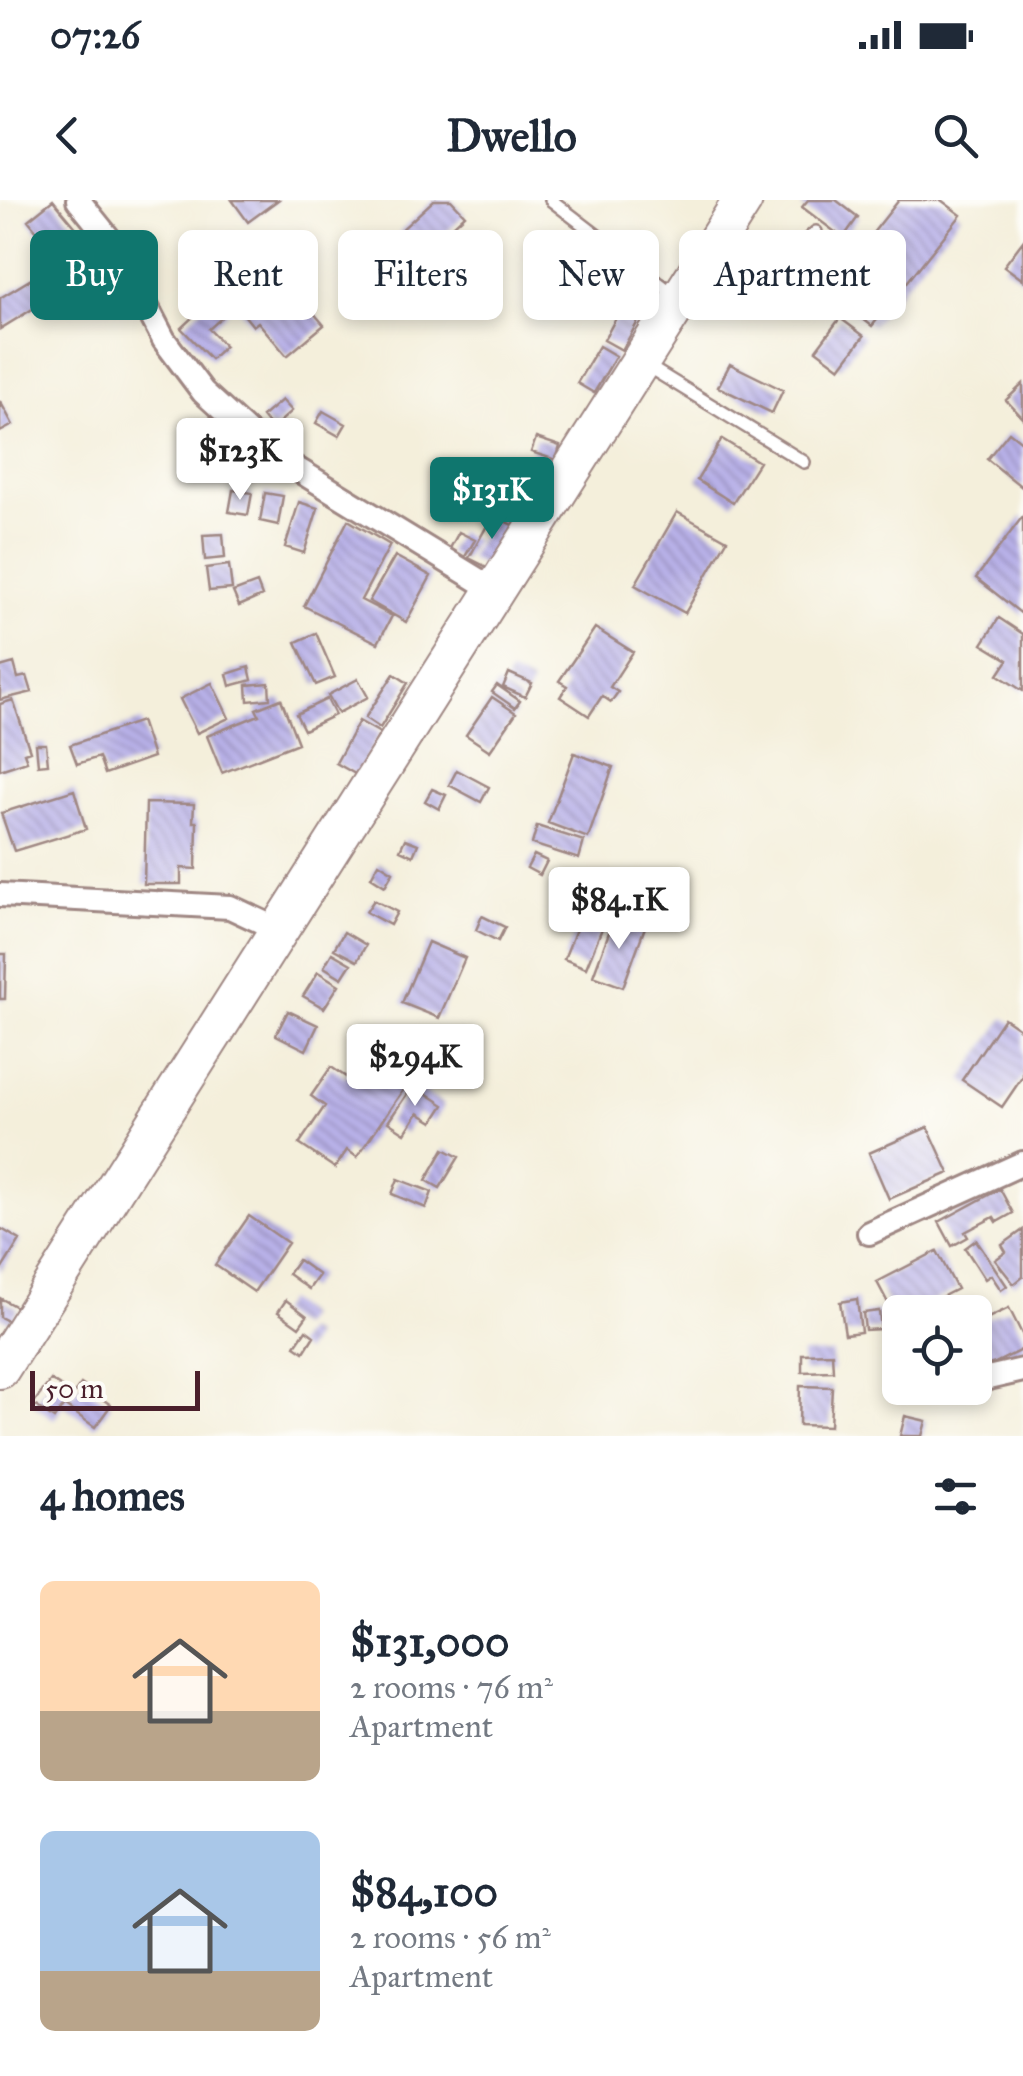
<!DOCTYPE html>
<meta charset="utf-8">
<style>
body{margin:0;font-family:"IM FELL Great Primer",serif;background:#f2f2f3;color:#1f2937;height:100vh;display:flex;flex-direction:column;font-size:38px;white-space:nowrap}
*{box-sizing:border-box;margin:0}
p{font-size:32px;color:#747a83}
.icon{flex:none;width:55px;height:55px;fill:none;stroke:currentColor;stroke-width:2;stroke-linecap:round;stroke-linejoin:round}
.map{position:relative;height:1236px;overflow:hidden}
.details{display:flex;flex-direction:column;background:#fff;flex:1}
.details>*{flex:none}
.banner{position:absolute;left:30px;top:30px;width:965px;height:90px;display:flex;gap:20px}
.buttons{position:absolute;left:882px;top:1095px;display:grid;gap:20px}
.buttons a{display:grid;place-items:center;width:110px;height:110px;border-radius:15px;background:#fff;box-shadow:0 5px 15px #0003;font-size:50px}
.scale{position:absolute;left:30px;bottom:25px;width:170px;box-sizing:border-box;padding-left:10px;border:5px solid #4a1f2b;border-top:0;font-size:28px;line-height:35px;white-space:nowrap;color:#4a1f2b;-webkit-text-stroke:8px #fdfcf7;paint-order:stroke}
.price{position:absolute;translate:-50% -85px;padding:0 22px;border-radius:10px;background:#fff;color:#222;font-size:32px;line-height:65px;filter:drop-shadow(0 2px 5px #0008)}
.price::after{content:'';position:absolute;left:50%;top:60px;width:30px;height:22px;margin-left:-15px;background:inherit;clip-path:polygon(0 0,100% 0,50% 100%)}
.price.selected{background:#0f766e;color:#fff}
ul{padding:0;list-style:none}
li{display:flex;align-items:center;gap:30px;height:250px;padding:0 40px}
li span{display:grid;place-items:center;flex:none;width:280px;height:200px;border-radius:15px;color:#555}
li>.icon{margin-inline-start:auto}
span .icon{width:120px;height:120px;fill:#fffc;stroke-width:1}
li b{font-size:42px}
h2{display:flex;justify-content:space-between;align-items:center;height:120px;padding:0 40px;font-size:42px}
.pill{padding:0 35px;border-radius:15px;background:#fff;box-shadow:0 5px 15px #0003;font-size:35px;line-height:90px}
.pill.selected{background:#0f766e;color:#fff}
.status{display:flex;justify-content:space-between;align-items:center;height:70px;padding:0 50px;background:#fff;direction:ltr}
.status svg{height:28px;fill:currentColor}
header{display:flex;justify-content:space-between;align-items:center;height:130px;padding:0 40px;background:#fff;font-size:45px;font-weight:700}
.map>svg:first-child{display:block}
.building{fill:url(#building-back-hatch)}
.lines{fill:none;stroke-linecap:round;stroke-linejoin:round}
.service-casing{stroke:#9f8783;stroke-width:16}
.minor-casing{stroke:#9f8783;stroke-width:28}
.trunk-casing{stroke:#9f8783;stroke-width:42}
.service{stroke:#fff;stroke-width:11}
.minor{stroke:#fff;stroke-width:22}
.trunk{stroke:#fff;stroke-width:38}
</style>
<div class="status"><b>07:26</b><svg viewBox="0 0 49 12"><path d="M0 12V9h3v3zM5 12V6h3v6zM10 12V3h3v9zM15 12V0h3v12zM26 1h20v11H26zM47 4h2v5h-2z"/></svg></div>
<header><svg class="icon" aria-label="back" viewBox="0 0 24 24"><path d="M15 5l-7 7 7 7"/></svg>Dwello<svg class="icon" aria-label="search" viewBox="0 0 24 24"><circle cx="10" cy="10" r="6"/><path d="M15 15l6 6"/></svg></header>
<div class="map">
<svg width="1023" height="1236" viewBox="0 0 1023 1236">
<defs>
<pattern id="building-back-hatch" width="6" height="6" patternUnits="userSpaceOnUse" patternTransform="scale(2.5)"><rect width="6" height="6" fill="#b8b1e8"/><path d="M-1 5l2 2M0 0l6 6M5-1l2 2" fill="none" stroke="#988fbc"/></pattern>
</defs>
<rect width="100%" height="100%" fill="#fdfcf7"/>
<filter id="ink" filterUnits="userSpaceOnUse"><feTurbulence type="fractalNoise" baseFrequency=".01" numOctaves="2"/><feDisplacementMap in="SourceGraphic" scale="20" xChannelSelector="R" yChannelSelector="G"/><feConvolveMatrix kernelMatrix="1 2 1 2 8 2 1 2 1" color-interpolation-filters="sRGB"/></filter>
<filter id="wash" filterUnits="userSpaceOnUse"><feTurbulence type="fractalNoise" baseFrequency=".0048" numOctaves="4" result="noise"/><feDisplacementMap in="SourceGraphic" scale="40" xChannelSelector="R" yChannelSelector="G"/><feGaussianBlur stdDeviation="2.25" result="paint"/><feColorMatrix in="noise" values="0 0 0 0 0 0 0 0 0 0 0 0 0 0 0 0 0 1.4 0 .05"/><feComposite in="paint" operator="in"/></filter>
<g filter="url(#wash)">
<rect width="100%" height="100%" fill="#f4efdb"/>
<g id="blocks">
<!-- building -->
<path class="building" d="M 53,0 L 88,42 L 63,63 L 28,20 Z
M 232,0 L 278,0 L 248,22 Z
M 434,0 L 451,0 L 465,15 L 440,38 L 449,48 L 430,65 L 399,32 Z
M 808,0 L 836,0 L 858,17 L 843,38 L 802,7 Z
M 899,0 L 941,0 L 961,15 L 872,126 L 827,91 Z
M 1023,41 L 1023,80 L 1004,66 Z
M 274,63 L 285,76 L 293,69 L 306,84 L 296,92 L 324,125 L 287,156 L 258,122 L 253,126 L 231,99 Z
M 38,75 L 52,97 L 0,129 L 0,98 Z
M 214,97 L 228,112 L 209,129 L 225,146 L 211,159 L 181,128 Z
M 623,105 L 641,116 L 622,150 L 604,140 Z
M 840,118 L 864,136 L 840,168 L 816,150 Z
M 599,146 L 616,156 L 594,193 L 577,183 Z
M 730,164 L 783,190 L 772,213 L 718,187 Z
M 1023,184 L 1023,218 L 1006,200 Z
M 282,200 L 292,211 L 272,229 L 262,217 Z
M 0,201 L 13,225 L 0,232 Z
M 323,211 L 346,224 L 339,236 L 316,223 Z
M 1009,232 L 1023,243 L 1023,288 L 987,259 Z
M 536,238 L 560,246 L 556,260 L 531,252 Z
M 722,239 L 759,262 L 733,303 L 697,280 Z
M 516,277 L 535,289 L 520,312 L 501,301 Z
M 233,290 L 252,293 L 248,315 L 229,312 Z
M 265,293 L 283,296 L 278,325 L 260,321 Z
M 299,302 L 318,308 L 304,353 L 285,347 Z
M 677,312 L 727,340 L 685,413 L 635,385 Z
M 493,315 L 514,326 L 491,369 L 469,358 Z
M 1023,316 L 1023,415 L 976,378 Z
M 348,320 L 390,345 L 361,400 L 392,416 L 378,443 L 304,406 Z
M 459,332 L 475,340 L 463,360 L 448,352 Z
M 223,334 L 225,358 L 205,360 L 203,335 Z
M 395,356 L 431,376 L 406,422 L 369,401 Z
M 229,365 L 232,389 L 209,391 L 206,368 Z
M 257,383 L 262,396 L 239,406 L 233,392 Z
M 999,418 L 1023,434 L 1023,491 L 998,475 L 1008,460 L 982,444 Z
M 595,428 L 633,452 L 610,487 L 618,492 L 611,502 L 602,496 L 589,516 L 560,497 L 567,486 L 559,481 Z
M 316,433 L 335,477 L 316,485 L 296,442 Z
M 14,463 L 18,478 L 27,476 L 32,492 L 0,500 L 0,467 Z
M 249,467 L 252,480 L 230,486 L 227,474 Z
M 509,473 L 532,483 L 525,497 L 503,487 Z
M 394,474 L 408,483 L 380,528 L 365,518 Z
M 358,479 L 368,497 L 338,513 L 328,495 Z
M 212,483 L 229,518 L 197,533 L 180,499 Z
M 269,483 L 270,499 L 248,501 L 247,485 Z
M 497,485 L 520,501 L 515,508 L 492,492 Z
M 492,497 L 516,513 L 490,551 L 466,535 Z
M 281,499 L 298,543 L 222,573 L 207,536 L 259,515 L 256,509 Z
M 327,499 L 335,515 L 304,530 L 296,514 Z
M 13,500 L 30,551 L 24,553 L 27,561 L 0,570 L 0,504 Z
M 141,521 L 153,557 L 105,574 L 99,557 L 77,564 L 70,545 Z
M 359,521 L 380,533 L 357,575 L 336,563 Z
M 36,544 L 46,544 L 48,564 L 38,565 Z
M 574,553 L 613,567 L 588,638 L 548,623 Z
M 457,570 L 489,587 L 481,602 L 449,585 Z
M 432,589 L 446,595 L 439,609 L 425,601 Z
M 74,590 L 86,629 L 14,651 L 1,613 Z
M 146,603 L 194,604 L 193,622 L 197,622 L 196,669 L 181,668 L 181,684 L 144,684 Z
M 537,626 L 584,641 L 579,659 L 532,644 Z
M 405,639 L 418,644 L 413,656 L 400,650 Z
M 534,655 L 547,661 L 540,675 L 527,668 Z
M 379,663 L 393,672 L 385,686 L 371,677 Z
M 374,700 L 397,712 L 390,725 L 366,712 Z
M 583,712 L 605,721 L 586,768 L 564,759 Z
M 482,716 L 505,727 L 498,741 L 476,730 Z
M 615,716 L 645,727 L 623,787 L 593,776 Z
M 344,732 L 366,745 L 357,761 L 334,749 Z
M 428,742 L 465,758 L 439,818 L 402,803 Z
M 332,753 L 351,764 L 342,778 L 324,767 Z
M 0,754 L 6,754 L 5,799 L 0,799 Z
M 318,772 L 339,785 L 324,808 L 303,796 Z
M 288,811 L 318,825 L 306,850 L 276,835 Z
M 1004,818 L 1023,831 L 1023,876 L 1002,907 L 962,880 Z
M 365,849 L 410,880 L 357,957 L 347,950 L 335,968 L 299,944 L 325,906 L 311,896 L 331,867 L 346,877 Z
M 413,885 L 444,905 L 433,922 L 418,913 L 405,933 L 388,922 Z
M 928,927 L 949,973 L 889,999 L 869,953 Z
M 444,949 L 459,957 L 440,988 L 426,980 Z
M 398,979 L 432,992 L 426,1008 L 392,994 Z
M 1000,989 L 1013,1013 L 997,1022 L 994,1017 L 965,1032 L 968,1037 L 952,1046 L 939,1022 Z
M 249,1016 L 288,1043 L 254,1092 L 215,1065 Z
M 0,1028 L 20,1040 L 0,1072 Z
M 1023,1030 L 1023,1077 L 1014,1084 L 995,1060 L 1006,1052 L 1002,1045 Z
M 976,1040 L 1007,1086 L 1001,1090 L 991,1075 L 985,1079 L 965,1048 Z
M 937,1051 L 957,1089 L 912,1112 L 900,1112 L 897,1120 L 877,1082 Z
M 298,1060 L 319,1075 L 309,1089 L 288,1074 Z
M 0,1098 L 18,1108 L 10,1122 L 0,1117 Z
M 857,1099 L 861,1132 L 845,1134 L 840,1102 Z
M 286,1100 L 307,1116 L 299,1127 L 278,1112 Z
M 1009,1108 L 1023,1136 L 1023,1149 L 975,1173 L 975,1124 Z
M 879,1111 L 881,1129 L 865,1130 L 863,1113 Z
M 306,1130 L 314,1136 L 304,1152 L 295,1146 Z
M 900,1133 L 900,1181 L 883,1140 Z
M 832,1153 L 833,1171 L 802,1172 L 802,1154 Z
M 51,1180 L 72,1194 L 54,1219 L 33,1204 Z
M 81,1184 L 111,1205 L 95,1227 L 65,1206 Z
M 800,1186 L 832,1187 L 830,1226 L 799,1225 Z
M 905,1216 L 926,1221 L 922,1236 L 900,1236 Z"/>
</g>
</g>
<g filter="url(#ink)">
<use href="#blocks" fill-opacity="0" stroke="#9f8783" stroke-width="2.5"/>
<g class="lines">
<defs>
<path id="service" d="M 551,0 L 677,97
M 709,66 L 777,67 L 816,32
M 644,164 L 804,262"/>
<path id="minor" d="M 78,0 L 115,46 L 164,140 L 203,192 L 269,252 L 496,391
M 0,695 L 230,707 L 277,729
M 869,1033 L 1023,963
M 975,1181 L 1023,1170"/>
<path id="trunk" d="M 0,1169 L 743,0"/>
</defs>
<!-- service casing -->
<use href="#service" class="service-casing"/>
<!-- minor casing -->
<use href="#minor" class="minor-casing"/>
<!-- trunk casing -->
<use href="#trunk" class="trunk-casing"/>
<!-- service -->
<use href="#service" class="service"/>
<!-- minor -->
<use href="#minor" class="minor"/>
<!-- trunk -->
<use href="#trunk" class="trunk"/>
</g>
</g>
</svg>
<div class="buttons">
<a><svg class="icon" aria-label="locate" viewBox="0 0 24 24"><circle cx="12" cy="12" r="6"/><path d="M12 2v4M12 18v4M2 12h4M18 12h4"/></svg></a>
</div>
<div class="scale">50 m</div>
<b class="price" style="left:240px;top:303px">$123K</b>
<b class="price selected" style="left:492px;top:342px">$131K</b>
<b class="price" style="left:619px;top:752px">$84.1K</b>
<b class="price" style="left:415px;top:909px">$294K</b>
<div class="banner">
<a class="pill selected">Buy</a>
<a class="pill">Rent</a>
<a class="pill">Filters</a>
<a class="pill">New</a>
<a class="pill">Apartment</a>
</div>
</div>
<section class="details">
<h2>4 homes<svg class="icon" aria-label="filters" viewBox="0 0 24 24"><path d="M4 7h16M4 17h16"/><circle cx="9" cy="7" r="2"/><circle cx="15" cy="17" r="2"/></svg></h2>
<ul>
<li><span style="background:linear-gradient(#ffd9b3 65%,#b9a48a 0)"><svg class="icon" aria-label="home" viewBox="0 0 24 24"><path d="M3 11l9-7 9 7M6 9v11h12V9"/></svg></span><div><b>$131,000</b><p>2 rooms · 76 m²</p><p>Apartment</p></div></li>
<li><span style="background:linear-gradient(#a9c7e8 70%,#b9a48a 0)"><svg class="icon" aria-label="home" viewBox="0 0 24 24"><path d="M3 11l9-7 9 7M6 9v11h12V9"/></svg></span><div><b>$84,100</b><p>2 rooms · 56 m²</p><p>Apartment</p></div></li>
</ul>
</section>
